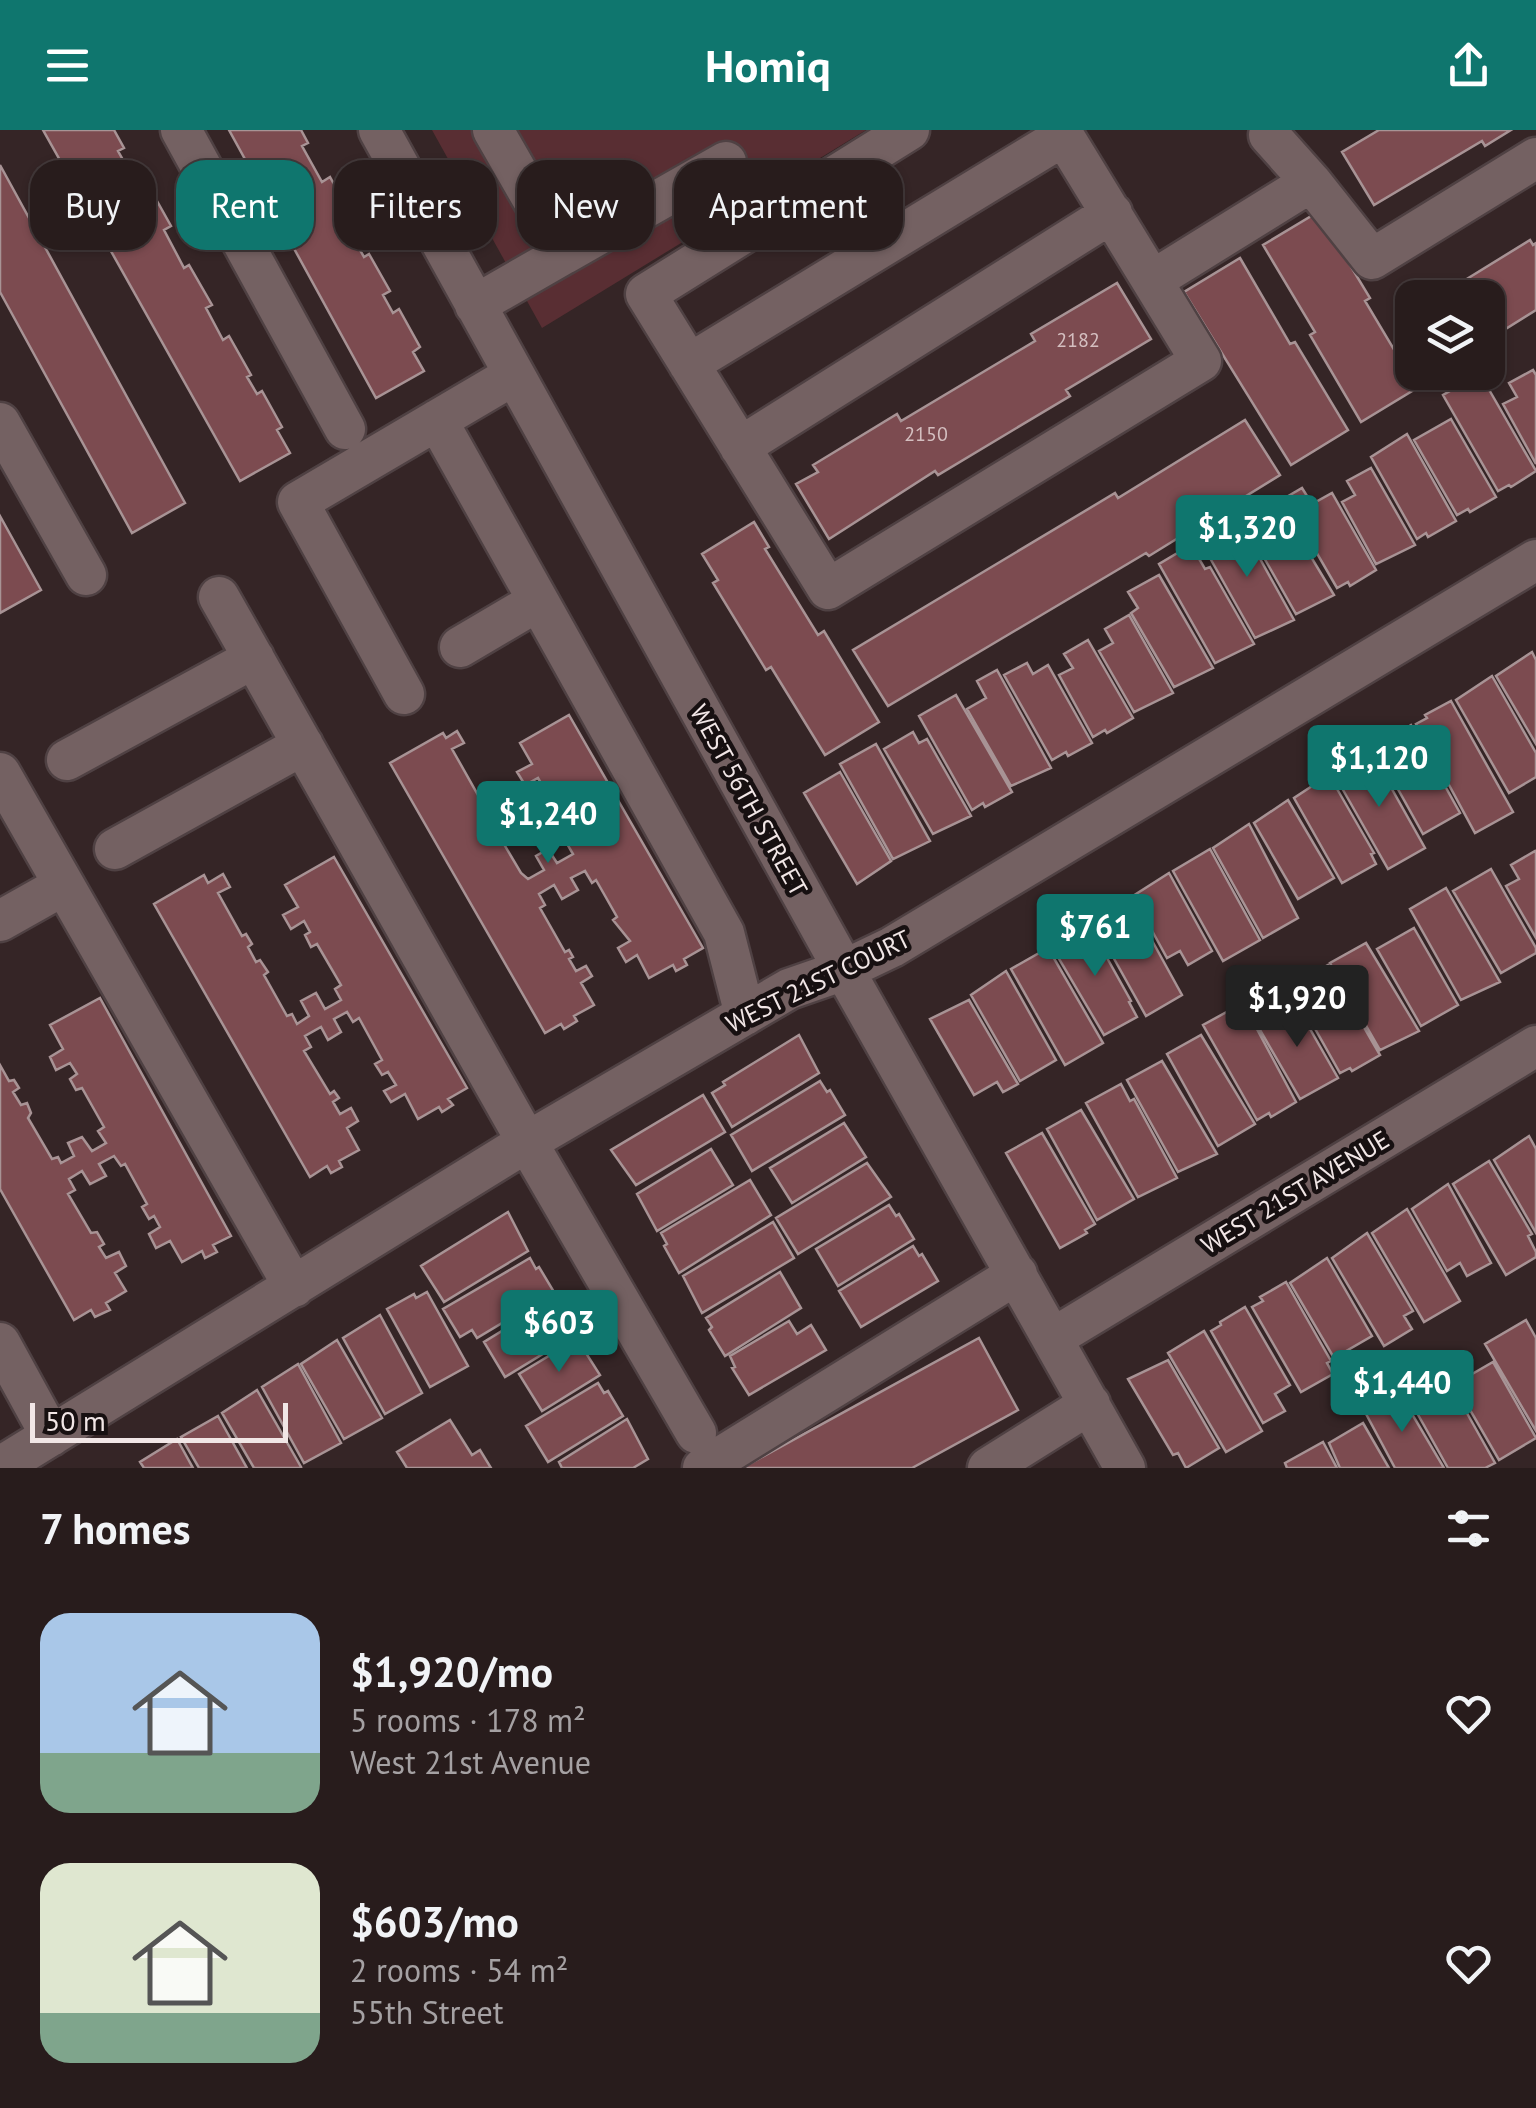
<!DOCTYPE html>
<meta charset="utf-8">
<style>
body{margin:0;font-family:"PT Sans",sans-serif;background:#342929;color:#f1f3f6;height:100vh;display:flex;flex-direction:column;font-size:38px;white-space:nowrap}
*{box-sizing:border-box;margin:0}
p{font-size:32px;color:#a5a1a3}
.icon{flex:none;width:55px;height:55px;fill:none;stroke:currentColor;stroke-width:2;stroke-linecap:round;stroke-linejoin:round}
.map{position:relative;height:1338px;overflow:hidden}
.details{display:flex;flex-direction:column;background:#281c1c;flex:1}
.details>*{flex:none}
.hud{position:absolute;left:30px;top:30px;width:1000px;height:90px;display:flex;gap:20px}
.fabs{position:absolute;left:1395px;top:150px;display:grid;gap:20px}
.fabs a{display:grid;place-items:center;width:110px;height:110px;border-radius:20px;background:#281c1c;box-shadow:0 2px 8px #0004,0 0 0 2px #443a3b;font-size:50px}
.scale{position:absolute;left:30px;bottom:25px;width:258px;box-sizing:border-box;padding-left:10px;border:5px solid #f1e6e6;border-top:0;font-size:28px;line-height:35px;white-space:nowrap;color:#f1e6e6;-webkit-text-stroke:8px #171011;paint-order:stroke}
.price{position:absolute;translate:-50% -85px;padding:0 22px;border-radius:10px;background:#0f766e;color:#fff;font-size:32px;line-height:65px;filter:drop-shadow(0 2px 5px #0008)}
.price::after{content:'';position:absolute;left:50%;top:60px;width:30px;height:22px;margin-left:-15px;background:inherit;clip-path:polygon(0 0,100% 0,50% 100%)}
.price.current{background:#222;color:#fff}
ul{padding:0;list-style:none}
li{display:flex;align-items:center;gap:30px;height:250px;padding:0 40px}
li span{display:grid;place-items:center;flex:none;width:280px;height:200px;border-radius:30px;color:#555}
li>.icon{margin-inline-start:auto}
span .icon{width:120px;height:120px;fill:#fffc;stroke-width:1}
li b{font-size:42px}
h2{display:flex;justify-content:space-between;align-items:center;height:120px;padding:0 40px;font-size:42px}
.tag{padding:0 35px;border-radius:30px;background:#281c1c;box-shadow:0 2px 8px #0004,0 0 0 2px #443a3b;font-size:35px;line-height:90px}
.tag.current{background:#0f766e;color:#fff}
header{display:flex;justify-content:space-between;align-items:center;height:130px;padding:0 40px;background:#0f766e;color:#fff;font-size:45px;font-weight:700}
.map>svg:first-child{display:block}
.green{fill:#592e33}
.building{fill:#7c4b50;stroke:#a89395;stroke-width:2.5}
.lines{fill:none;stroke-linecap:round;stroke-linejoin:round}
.minor-casing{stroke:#4f4143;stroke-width:45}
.minor{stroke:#746162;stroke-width:40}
.labels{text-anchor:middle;stroke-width:9;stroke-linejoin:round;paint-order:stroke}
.number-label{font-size:20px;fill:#d4bfc0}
.street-label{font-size:25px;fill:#f1e6e6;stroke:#171011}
</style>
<header><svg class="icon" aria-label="menu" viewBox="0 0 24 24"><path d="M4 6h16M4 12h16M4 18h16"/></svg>Homiq<svg class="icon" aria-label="share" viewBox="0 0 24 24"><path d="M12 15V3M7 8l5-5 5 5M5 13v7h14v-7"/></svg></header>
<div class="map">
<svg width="1536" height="1338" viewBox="0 0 1536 1338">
<rect width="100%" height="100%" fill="#352526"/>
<!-- green -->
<path class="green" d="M 432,0 L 866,0 L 542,198 Z"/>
<!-- building -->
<path class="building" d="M 43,0 L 114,0 L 124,18 L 118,21 L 140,60 L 148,55 L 171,96 L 164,100 L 184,138 L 189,135 L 212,175 L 206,178 L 223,210 L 229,206 L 251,245 L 247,247 L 257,264 L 262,261 L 282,297 L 277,300 L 290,323 L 240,351 Z
M 229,0 L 301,0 L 308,13 L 302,16 L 322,52 L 330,47 L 351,85 L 343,90 L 364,127 L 369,124 L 390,161 L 383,165 L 393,183 L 399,179 L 420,217 L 413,222 L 424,241 L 376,268 Z
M 1379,0 L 1511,0 L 1485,16 L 1482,11 L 1374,75 L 1342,22 Z
M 0,35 L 185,373 L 132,403 L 0,162 Z
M 1318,82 L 1370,168 L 1365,171 L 1417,258 L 1361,292 L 1310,205 L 1315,202 L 1263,115 Z
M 1530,110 L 1533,115 L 1536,113 L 1536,180 L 1488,210 L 1488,168 L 1436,168 Z
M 1240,128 L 1290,214 L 1295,212 L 1348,300 L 1291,335 L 1184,162 Z
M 1117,153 L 1151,209 L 1066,260 L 1070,266 L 938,345 L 935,341 L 829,409 L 796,354 L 818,342 L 813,335 L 897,284 L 901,291 L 1035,211 L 1031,204 Z
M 1412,182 L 1412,212 L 1399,190 Z
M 1533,240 L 1536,245 L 1536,334 L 1503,274 L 1517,267 L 1509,253 Z
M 1480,244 L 1536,341 L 1511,357 L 1509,355 L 1498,361 L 1443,265 Z
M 1451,289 L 1496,367 L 1470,382 L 1468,379 L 1457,385 L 1414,310 Z
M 1245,290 L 1280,345 L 1149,426 L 1146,423 L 888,576 L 853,520 L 1115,363 L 1118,368 Z
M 1407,304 L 1456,391 L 1428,407 L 1426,403 L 1417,409 L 1371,327 Z
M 1371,338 L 1415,415 L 1376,434 L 1342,372 L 1355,365 L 1347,351 Z
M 1302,358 L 1312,374 L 1332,363 L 1376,440 L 1350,456 L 1348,452 L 1337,458 L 1285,368 Z
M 1281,377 L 1334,465 L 1296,484 L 1246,396 Z
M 0,386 L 41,460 L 0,483 Z
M 1239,391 L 1294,490 L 1255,508 L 1201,412 Z
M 754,392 L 769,417 L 765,419 L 818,505 L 824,501 L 879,592 L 825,625 L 771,537 L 766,540 L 713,453 L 718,450 L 702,424 Z
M 1191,415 L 1205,439 L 1210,437 L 1254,514 L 1215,533 L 1159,434 Z
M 1159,445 L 1213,538 L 1174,557 L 1131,483 L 1138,478 L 1128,462 Z
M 1129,485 L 1173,563 L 1134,582 L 1099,521 L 1113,513 L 1105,499 Z
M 1088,510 L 1133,588 L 1107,603 L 1105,600 L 1093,607 L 1059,545 L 1073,538 L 1064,524 Z
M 1532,522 L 1536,530 L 1536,614 L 1496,546 Z
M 1027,533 L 1033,544 L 1048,535 L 1092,613 L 1068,626 L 1066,622 L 1052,630 L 1004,545 Z
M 997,540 L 1051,638 L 1011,656 L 967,579 L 986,568 L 977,551 Z
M 1492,546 L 1536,623 L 1536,647 L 1509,663 L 1456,570 Z
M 956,565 L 1012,662 L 985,677 L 983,673 L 972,680 L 919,586 Z
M 1451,571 L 1513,682 L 1475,703 L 1416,594 L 1427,588 L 1425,585 Z
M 569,585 L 703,818 L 684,829 L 687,835 L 676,841 L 673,835 L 649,848 L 637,825 L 626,832 L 618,818 L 630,811 L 613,790 L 617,787 L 596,750 L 592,753 L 585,741 L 571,748 L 578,760 L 562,769 L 554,755 L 539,764 L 545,775 L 540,778 L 565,822 L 569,820 L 573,827 L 569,829 L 576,841 L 586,836 L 592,846 L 581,853 L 594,875 L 574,886 L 577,891 L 564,899 L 561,894 L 545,903 L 390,633 L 443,603 L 446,608 L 457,601 L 464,613 L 452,619 L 478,665 L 482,663 L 486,671 L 482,674 L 492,691 L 495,689 L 499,696 L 495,699 L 521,743 L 528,749 L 544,740 L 536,726 L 548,719 L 557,733 L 573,724 L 566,712 L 572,709 L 549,669 L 545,672 L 540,662 L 545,660 L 538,648 L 525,655 L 517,642 L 532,634 L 520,613 Z
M 1411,595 L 1460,683 L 1423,704 L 1375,618 Z
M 913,602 L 919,613 L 927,609 L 971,686 L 933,704 L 884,619 Z
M 876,614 L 930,711 L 893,729 L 840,634 Z
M 1370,620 L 1425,718 L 1388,739 L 1334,644 Z
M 840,642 L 891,731 L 857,754 L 804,663 Z
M 1329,645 L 1374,723 L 1371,724 L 1376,734 L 1342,753 L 1294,668 Z
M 1288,670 L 1334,748 L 1298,769 L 1254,693 Z
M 1249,694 L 1298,788 L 1263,808 L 1213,718 Z
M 1210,719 L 1260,810 L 1223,831 L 1173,741 Z
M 1535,721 L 1536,723 L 1536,808 L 1506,756 L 1519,749 L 1511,735 Z
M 334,727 L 467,958 L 448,969 L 453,975 L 442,982 L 439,977 L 418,989 L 405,964 L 391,972 L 384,961 L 396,955 L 388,942 L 382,945 L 375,934 L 382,930 L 359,888 L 353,892 L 347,882 L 334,889 L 341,902 L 328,910 L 321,897 L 305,906 L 311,917 L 304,921 L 330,964 L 334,961 L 339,968 L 333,972 L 340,984 L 351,978 L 358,991 L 347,998 L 359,1020 L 339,1031 L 342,1037 L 331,1043 L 327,1036 L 310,1047 L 154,774 L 204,745 L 208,753 L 223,744 L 230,757 L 218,763 L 242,806 L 246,804 L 252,814 L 248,817 L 256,832 L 260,830 L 268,842 L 264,845 L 287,886 L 292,884 L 297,894 L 309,886 L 301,871 L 316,863 L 325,879 L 341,870 L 335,859 L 341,855 L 317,814 L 311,817 L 305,805 L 310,802 L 304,791 L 291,799 L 283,785 L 298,777 L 285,755 Z
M 1491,739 L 1536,818 L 1536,823 L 1501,843 L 1453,761 Z
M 1169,743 L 1212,821 L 1188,835 L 1180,821 L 1167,828 L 1133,766 Z
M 1446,758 L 1500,852 L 1461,870 L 1410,779 Z
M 1128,767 L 1182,865 L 1146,886 L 1093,791 Z
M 1087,792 L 1131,871 L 1129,872 L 1137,887 L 1104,905 L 1052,817 L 1064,810 L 1061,806 Z
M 1414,798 L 1458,875 L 1421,896 L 1377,819 Z
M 1366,813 L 1419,901 L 1380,920 L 1330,833 Z
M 1048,818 L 1103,913 L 1065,935 L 1011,839 Z
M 1328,835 L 1380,925 L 1352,941 L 1350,938 L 1340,943 L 1291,856 Z
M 1006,841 L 1056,930 L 1020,951 L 971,865 Z
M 100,868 L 231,1106 L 213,1115 L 217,1122 L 205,1128 L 202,1121 L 182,1132 L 170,1111 L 156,1118 L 149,1104 L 160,1097 L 154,1086 L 149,1089 L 142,1077 L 147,1074 L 125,1034 L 121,1036 L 114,1026 L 99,1034 L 106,1046 L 90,1054 L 82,1041 L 69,1049 L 75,1060 L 68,1064 L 91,1103 L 97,1102 L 104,1114 L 99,1117 L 106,1128 L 119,1122 L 126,1136 L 115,1143 L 126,1161 L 106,1173 L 110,1180 L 95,1187 L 91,1180 L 74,1190 L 0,1059 L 0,935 L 9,951 L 14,950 L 19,958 L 13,962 L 21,975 L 27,973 L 31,983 L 28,988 L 52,1029 L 58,1027 L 61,1033 L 74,1026 L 68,1013 L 82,1007 L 92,1021 L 106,1013 L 98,1001 L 104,997 L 82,958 L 76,960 L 70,949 L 77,944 L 70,933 L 56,940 L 50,927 L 63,919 L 50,895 Z
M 969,870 L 1018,954 L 1003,962 L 997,952 L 974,965 L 930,889 Z
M 1294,871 L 1338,948 L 1300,969 L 1256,893 Z
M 1243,873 L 1296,972 L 1271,987 L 1269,983 L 1257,990 L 1203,895 Z
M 799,905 L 819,943 L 732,997 L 712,963 L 725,955 L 723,952 Z
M 1201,905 L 1255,994 L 1218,1016 L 1167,924 Z
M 1162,931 L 1217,1024 L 1178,1042 L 1127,950 Z
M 820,951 L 827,962 L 830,960 L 845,985 L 752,1041 L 731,1005 Z
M 1121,954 L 1130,971 L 1134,969 L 1177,1048 L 1138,1067 L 1086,973 Z
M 703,965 L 725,1002 L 636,1055 L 611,1020 Z
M 1081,980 L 1134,1069 L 1097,1090 L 1047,999 Z
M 844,993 L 866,1027 L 792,1073 L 770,1038 Z
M 1042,1003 L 1095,1094 L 1085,1100 L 1087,1103 L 1060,1118 L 1006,1023 Z
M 1529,1006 L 1536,1019 L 1536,1103 L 1494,1030 Z
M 711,1019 L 733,1055 L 657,1101 L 637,1064 Z
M 1489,1031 L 1532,1104 L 1528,1106 L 1536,1122 L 1536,1127 L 1506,1145 L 1453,1054 Z
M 867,1033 L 891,1067 L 798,1124 L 776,1088 Z
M 750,1050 L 771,1085 L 679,1143 L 664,1116 L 667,1114 L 661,1103 Z
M 1448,1054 L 1491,1133 L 1467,1146 L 1460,1133 L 1447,1141 L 1412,1079 Z
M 889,1075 L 896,1086 L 899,1084 L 914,1109 L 838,1156 L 816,1119 Z
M 1407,1079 L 1460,1171 L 1424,1192 L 1372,1103 Z
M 508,1082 L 528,1121 L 444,1172 L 421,1136 Z
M 773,1092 L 794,1128 L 702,1183 L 683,1146 Z
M 1367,1103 L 1413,1181 L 1404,1186 L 1412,1199 L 1384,1216 L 1332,1128 Z
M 913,1116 L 919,1126 L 922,1124 L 938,1151 L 861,1197 L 839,1161 Z
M 530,1128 L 536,1139 L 539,1137 L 554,1162 L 477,1208 L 472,1200 L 460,1207 L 443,1179 Z
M 1327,1128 L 1372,1206 L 1334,1228 L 1290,1153 Z
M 780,1142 L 801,1178 L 725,1226 L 709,1200 L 712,1197 L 706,1188 Z
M 1286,1152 L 1331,1231 L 1327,1233 L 1333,1244 L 1301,1262 L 1252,1177 L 1263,1171 L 1260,1167 Z
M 427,1162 L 468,1236 L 430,1257 L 387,1179 L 414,1164 L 416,1168 Z
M 552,1170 L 559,1181 L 562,1179 L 577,1203 L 505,1247 L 484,1212 Z
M 1245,1177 L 1290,1255 L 1275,1264 L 1285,1281 L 1263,1293 L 1211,1201 L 1221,1195 L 1220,1192 Z
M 380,1185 L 422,1263 L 385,1284 L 343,1208 Z
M 1526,1190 L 1536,1208 L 1536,1301 L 1485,1214 Z
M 789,1191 L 797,1204 L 811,1195 L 826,1220 L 749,1265 L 732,1238 L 735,1237 L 730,1226 Z
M 1204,1201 L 1262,1301 L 1226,1322 L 1168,1223 Z
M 979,1208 L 1018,1280 L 912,1338 L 742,1338 Z
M 577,1209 L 600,1245 L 542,1281 L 519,1244 Z
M 337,1210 L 382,1288 L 344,1309 L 301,1234 Z
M 1168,1230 L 1219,1318 L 1186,1338 L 1178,1323 L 1173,1325 L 1128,1249 Z
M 1493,1232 L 1536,1308 L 1499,1330 L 1455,1254 Z
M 298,1234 L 341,1313 L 304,1333 L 262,1257 Z
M 1446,1246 L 1495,1333 L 1485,1338 L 1448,1338 L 1407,1265 Z
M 598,1253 L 604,1263 L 608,1261 L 623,1286 L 548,1332 L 526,1296 Z
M 257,1260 L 301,1337 L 299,1338 L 254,1338 L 222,1283 Z
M 1399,1262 L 1444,1338 L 1395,1338 L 1365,1282 Z
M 218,1286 L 247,1338 L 199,1338 L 181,1307 Z
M 627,1289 L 648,1329 L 633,1338 L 562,1338 L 559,1332 Z
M 450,1290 L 472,1325 L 480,1320 L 491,1338 L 407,1338 L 397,1322 Z
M 1363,1293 L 1389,1338 L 1340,1338 L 1329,1313 Z
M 177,1309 L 193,1338 L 144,1338 L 140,1332 Z
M 1323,1312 L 1337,1338 L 1287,1338 L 1285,1333 Z"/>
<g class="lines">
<defs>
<path id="minor" d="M 181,0 L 345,299
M 379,0 L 844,840 L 1125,1338
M 493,0 L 564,124 L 726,32
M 909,0 L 646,164 L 828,459 L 1201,231 L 1060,0
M 1269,5 L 1311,52
M 1153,150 L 1311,52 L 1372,129 L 1536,28
M 475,175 L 564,124
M 689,234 L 1064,6
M 437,290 L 724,803 L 745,885
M 0,293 L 86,445
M 740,317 L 1112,83
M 219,467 L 527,1012 L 696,1303
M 460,517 L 538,471
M 404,564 L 298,372 L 512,246
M 67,630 L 254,528
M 0,643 L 294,1157
M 115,719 L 303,615
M 0,791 L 64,755
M 1053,1208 L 1536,916
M 0,1213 L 51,1306
M 0,1337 L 527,1012 L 789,859 L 844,840 L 892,817 L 1536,430
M 703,1338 L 1017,1144
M 988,1338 L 1090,1274"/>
</defs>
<!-- minor casing -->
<use href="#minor" class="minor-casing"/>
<!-- minor -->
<use href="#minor" class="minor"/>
</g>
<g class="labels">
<!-- number labels -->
<g class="number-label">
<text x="1078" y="217">2182</text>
<text x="926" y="311">2150</text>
</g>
<!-- street labels -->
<g class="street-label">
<text transform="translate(749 670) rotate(61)" y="9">WEST 56TH STREET</text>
<text transform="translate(818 851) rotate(-26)" y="9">WEST 21ST COURT</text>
<text transform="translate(1295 1062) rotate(-31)" y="9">WEST 21ST AVENUE</text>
</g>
</g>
</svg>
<div class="fabs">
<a><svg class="icon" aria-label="layers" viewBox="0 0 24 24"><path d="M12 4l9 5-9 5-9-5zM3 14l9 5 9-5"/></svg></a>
</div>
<div class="scale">50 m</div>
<b class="price" style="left:1247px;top:450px">$1,320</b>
<b class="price" style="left:1379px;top:680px">$1,120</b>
<b class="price" style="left:548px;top:736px">$1,240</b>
<b class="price" style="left:1095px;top:849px">$761</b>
<b class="price current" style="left:1297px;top:920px">$1,920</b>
<b class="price" style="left:559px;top:1245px">$603</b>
<b class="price" style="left:1402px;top:1305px">$1,440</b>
<div class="hud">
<a class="tag">Buy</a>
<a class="tag current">Rent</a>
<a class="tag">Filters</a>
<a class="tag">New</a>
<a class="tag">Apartment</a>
</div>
</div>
<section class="details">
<h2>7 homes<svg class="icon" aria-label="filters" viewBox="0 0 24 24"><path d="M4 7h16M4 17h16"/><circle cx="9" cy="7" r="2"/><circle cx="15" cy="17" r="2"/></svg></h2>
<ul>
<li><span style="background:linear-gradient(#a9c7e8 70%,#7fa58c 0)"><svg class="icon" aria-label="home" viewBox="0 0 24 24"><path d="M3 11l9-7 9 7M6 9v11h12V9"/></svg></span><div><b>$1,920/mo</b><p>5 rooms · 178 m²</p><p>West 21st Avenue</p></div><svg class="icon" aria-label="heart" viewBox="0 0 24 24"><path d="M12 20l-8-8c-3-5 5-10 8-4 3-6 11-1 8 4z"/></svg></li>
<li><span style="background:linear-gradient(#dfe7d0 75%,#7fa58c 0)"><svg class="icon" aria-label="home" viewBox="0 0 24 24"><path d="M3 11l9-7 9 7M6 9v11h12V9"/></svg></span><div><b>$603/mo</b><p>2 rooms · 54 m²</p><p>55th Street</p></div><svg class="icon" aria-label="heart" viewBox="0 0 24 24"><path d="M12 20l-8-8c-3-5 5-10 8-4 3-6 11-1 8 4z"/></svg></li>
</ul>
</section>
